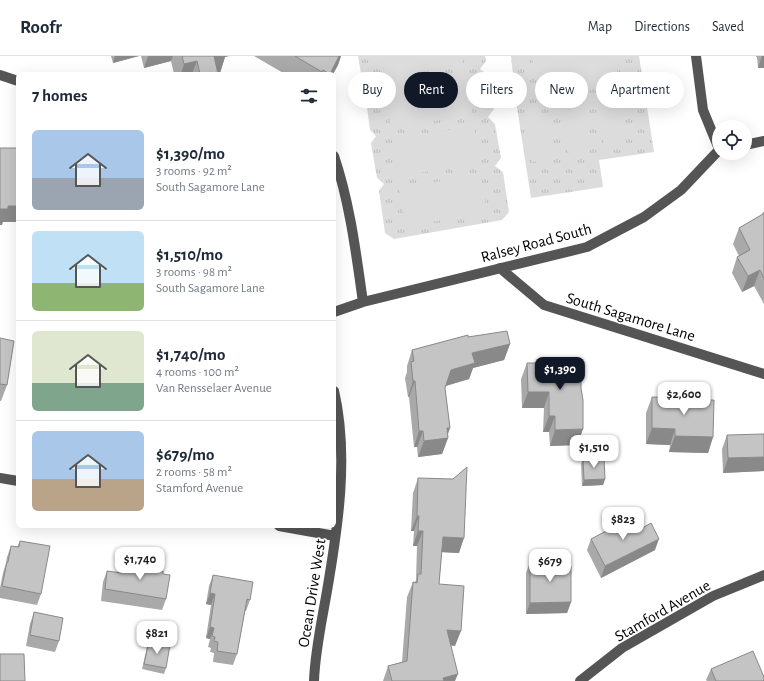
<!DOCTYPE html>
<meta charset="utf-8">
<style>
body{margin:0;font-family:"Alegreya Sans",sans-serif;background:#f6f6f7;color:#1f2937;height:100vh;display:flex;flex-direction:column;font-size:15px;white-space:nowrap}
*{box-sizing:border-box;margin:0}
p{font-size:13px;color:#747a83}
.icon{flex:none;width:22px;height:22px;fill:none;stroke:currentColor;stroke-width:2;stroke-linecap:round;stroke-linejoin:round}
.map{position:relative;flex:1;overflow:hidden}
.drawer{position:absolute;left:16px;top:16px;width:320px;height:456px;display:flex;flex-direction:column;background:#fff;border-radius:6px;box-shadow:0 4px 16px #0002}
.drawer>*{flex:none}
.guide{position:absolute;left:348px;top:16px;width:356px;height:36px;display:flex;gap:8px}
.fabs{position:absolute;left:712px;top:64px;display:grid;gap:8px}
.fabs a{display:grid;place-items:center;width:40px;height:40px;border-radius:50%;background:#fff;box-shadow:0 4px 16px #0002;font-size:20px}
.price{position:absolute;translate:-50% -34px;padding:0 9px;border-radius:8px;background:#fff;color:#222;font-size:13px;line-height:26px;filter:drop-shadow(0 1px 2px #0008)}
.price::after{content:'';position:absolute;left:50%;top:24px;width:12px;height:9px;margin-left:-6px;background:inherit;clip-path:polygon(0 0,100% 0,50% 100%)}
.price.current{background:#111827;color:#fff}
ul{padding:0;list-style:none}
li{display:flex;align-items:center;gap:12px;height:100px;padding:0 16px}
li+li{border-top:1px solid #e0e1e3}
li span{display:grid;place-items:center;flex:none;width:112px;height:80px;border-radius:6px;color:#555}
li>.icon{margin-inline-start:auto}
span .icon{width:48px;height:48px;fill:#fffc;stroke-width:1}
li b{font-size:17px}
h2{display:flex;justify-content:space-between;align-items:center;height:48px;padding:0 16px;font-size:17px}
.pill{padding:0 14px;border-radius:18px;background:#fff;box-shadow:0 4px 16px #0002;font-size:14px;line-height:36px}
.pill.current{background:#111827;color:#fff}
header{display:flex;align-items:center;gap:24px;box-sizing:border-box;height:56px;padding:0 20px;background:#fff;border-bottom:1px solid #e0e1e3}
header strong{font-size:19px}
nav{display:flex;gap:22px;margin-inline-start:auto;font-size:14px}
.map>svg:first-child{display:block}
.park{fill:url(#park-tufts)}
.pitch{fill:#dcdcdc}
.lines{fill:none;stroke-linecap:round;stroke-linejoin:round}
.minor{stroke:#555;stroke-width:10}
.wall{fill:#a9a9a9}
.shaded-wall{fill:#898989}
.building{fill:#c4c4c4;stroke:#898989}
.labels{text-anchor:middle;stroke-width:3;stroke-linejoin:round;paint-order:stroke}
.street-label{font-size:16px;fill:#000;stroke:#fff}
</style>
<header>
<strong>Roofr</strong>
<nav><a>Map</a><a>Directions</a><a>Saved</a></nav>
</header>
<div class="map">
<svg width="764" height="625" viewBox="0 0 764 625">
<defs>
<pattern id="park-tufts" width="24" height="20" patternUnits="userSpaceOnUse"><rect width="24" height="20" fill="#dcdcdc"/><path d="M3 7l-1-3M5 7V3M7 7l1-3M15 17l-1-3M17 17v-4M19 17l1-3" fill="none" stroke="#bbb"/></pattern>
</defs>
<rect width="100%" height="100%" fill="#fff"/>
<!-- park -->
<path class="park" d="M 358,0 L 485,0 L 486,5 L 480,13 L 488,19 L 494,53 L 488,61 L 495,68 L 501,102 L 495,110 L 503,116 L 509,156 L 502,164 L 394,183 L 385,177 L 379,135 L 384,128 L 377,122 L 371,87 L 376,80 L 370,74 L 365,36 L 369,29 L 362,23 Z
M 511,0 L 639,0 L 654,96 L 599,104 L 603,131 L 531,142 L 516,45 Z"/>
<!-- pitch -->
<path class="pitch" d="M 378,0 L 462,0 L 463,9 L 381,22 Z
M 532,0 L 615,0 L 619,26 L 538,38 Z
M 465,21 L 472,59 L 391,72 L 385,35 Z
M 620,46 L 627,92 L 605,95 L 598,49 Z
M 583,52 L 590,97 L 569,100 L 562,55 Z
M 546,57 L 552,103 L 532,106 L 525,60 Z
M 474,70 L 479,107 L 398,120 L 392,83 Z
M 481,119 L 487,157 L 406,170 L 399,132 Z"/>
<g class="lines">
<!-- minor -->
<path class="minor" d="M 696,0 L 703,54 L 719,93
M 0,19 L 18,25
M 745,89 L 764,85
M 334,100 C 350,147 356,197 363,246
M 500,212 L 544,249 L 764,318
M 334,256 L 363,246 L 587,191 L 644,161 L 681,134 L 719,94
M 0,422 L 18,425
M 279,470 L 335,480
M 314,625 C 315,595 322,564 327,535 C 338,471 349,399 334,335
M 580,625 L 622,592 L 713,540 L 764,519"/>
</g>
<!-- wall -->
<path class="wall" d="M 111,0 L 139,0 L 113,7 Z
M 141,0 L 229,0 L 225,1 L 220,17 L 218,17 L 218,18 L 174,18 L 171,5 L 144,12 Z
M 254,0 L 341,0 L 338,9 L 333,18 L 285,18 Z
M 756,0 L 764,0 L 764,12 L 758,12 L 757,1 L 756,1 Z
M 764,156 L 764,248 L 754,230 L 742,236 L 732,217 L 737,201 L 739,200 L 733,188 L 739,172 L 762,159 L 763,157 Z
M 468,281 L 510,288 L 504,304 L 473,312 L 469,323 L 446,330 L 445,332 L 450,372 L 448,378 L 448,382 L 442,398 L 418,401 L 417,391 L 414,391 L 409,341 L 408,341 L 405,322 L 407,316 L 407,310 L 412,294 Z
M 0,282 L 7,329 L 1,345 L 0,345 Z
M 539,306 L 581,332 L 583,373 L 577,389 L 550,390 L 549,376 L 543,376 L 544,352 L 522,352 L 521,323 L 527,307 L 539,307 Z
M 652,341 L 690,344 L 713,381 L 708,397 L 669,396 L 670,389 L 646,388 L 646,357 Z
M 727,379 L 764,415 L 723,417 L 722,393 Z
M 583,403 L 605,423 L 603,429 L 582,430 L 581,408 Z
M 418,422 L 459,497 L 442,496 L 439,528 L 455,590 L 451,589 L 455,625 L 383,625 L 388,610 L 402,606 L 407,541 L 413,526 L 415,526 L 416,524 L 417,490 L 413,490 L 414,475 L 411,475 L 413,437 Z
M 637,475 L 655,494 L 601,522 L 587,494 L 591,483 Z
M 20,485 L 41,538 L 37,549 L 0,542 L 0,532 L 3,517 L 6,507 L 7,501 L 11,490 L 17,491 Z
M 530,506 L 550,510 L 571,546 L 567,557 L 526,558 L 526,517 Z
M 139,507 L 156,514 L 163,518 L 166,543 L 162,554 L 101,545 L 103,526 L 107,515 L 120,517 L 123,511 L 137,513 Z
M 213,519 L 250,544 L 246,555 L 245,555 L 237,598 L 233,609 L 213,606 L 214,597 L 210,596 L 211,592 L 208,591 L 210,583 L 206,582 L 211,549 L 206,548 L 209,530 Z
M 34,556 L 59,585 L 55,596 L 26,590 L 30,568 Z
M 149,585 L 166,612 L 164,618 L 142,613 L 147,591 Z
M 711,613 L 764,625 L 707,625 L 706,624 Z"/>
<!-- shaded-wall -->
<path class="shaded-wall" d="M 115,0 L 139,0 L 113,7 Z
M 148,0 L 173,0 L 171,5 L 144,12 Z
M 214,0 L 229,0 L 225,1 L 220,17 L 215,18 Z
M 339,0 L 341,0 L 338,9 L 333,18 L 330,18 Z
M 762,0 L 764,0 L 764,12 L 758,12 Z
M 197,5 L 192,18 L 181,18 L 184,8 Z
M 8,150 L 18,150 L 18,166 L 3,166 L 2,169 L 0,169 L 0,153 Z
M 760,214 L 754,230 L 742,236 L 748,220 Z
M 510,288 L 504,304 L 473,312 L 469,323 L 445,330 L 451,314 L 472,297 Z
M 413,325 L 415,325 L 409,341 L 408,341 Z
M 528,336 L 549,336 L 544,352 L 522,352 Z
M 549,360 L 555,360 L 549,376 L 543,376 Z
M 447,372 L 450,372 L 446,382 L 448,382 L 442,398 L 418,401 L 424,385 Z
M 652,372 L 675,373 L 670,389 L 646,388 Z
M 583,373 L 577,389 L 550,390 L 555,374 Z
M 419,375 L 423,375 L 417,391 L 414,391 Z
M 675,380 L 713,381 L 708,397 L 669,396 Z
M 764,401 L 764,415 L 723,417 L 728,402 Z
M 605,423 L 603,429 L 582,430 L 584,424 Z
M 417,460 L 419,460 L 414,475 L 411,475 Z
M 418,475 L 423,475 L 417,490 L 413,490 Z
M 443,481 L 464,482 L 459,497 L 438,496 Z
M 659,483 L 655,494 L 601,522 L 605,510 Z
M 210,537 L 215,538 L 211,549 L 206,548 Z
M 571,546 L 567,557 L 526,558 L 530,547 Z
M 210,571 L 214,572 L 210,583 L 206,582 Z
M 447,574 L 461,575 L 455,590 L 442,588 Z
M 458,618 L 455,625 L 442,625 L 443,622 Z"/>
<!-- building -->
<path class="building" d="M 182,0 L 214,0 L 218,18 L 200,18 L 197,5 L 184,8 Z
M 295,0 L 339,0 L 330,18 L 329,18 L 323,14 L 322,16 Z
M 0,92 L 18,92 L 18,150 L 8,150 L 8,153 L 0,153 Z
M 764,156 L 764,222 L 760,214 L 748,220 L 737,201 L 750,194 L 739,172 L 763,158 L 763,157 Z
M 507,275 L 510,288 L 472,297 L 475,307 L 451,314 L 445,332 L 450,372 L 447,372 L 448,382 L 424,385 L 423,375 L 419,375 L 415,325 L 413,325 L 411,306 L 414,305 L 412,294 L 468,279 L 468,281 Z
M 0,282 L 14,285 L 7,329 L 0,328 Z
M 581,305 L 581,332 L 583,344 L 583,373 L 555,374 L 555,360 L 549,360 L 549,336 L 528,336 L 527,307 L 540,307 L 539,306 Z
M 652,341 L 690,342 L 690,344 L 714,344 L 713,381 L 675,380 L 675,373 L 652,372 Z
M 764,378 L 764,401 L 728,402 L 727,379 Z
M 604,402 L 605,423 L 584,424 L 583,403 Z
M 467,411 L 464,482 L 443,481 L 439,528 L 464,530 L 461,575 L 447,574 L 458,618 L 443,622 L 444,625 L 392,625 L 388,610 L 407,605 L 413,526 L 417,527 L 418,518 L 421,518 L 423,475 L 418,475 L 419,460 L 417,460 L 418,422 L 453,423 Z
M 631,462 L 637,475 L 651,467 L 659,483 L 605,510 L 591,483 Z
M 20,485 L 50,490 L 41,538 L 2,530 L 7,506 L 8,506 L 11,490 L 19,491 Z
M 550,505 L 550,510 L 571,510 L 571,546 L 530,547 L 530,506 Z
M 139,507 L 156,510 L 156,514 L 163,515 L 163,518 L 170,519 L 166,543 L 105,533 L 107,515 L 122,517 L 123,511 L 138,514 Z
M 213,519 L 253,526 L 250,544 L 247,543 L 237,598 L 217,595 L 218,586 L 214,585 L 215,581 L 212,580 L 214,572 L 210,571 L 215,538 L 210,537 Z
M 34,556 L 63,562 L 59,585 L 30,579 Z
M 149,585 L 170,589 L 166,612 L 144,608 Z
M 753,595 L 764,621 L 764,624 L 763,625 L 716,625 L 711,613 Z
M 0,598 L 24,598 L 25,625 L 0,625 Z"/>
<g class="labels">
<!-- street labels -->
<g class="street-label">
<text transform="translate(536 186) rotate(-15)" y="6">Ralsey Road South</text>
<text transform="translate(631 260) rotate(17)" y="6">South Sagamore Lane</text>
<text transform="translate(311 537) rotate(-81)" y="6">Ocean Drive West</text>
<text transform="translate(662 554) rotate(-30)" y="6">Stamford Avenue</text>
</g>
</g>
</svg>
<div class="fabs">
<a><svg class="icon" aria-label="locate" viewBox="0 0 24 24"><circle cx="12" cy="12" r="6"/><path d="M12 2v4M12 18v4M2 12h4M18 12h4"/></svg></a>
</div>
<b class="price current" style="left:560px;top:335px">$1,390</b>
<b class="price" style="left:684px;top:360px">$2,600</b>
<b class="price" style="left:594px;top:413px">$1,510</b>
<b class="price" style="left:623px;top:485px">$823</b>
<b class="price" style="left:140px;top:525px">$1,740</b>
<b class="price" style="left:550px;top:527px">$679</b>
<b class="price" style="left:157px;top:599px">$821</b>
<div class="guide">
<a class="pill">Buy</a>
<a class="pill current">Rent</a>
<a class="pill">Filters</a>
<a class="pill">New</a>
<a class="pill">Apartment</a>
</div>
<section class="drawer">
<h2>7 homes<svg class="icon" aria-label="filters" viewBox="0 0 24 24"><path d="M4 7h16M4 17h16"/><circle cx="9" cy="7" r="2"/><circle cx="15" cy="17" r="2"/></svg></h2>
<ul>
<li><span style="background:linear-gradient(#a9c7e8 60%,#9aa5b1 0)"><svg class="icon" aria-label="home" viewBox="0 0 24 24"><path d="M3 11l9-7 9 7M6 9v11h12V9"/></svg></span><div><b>$1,390/mo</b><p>3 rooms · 92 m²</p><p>South Sagamore Lane</p></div></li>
<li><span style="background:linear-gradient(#bfe0f5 65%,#8fb573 0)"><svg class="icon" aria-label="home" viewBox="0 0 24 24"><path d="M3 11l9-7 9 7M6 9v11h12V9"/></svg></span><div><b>$1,510/mo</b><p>3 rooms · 98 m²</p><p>South Sagamore Lane</p></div></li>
<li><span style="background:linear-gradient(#dfe7d0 65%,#7fa58c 0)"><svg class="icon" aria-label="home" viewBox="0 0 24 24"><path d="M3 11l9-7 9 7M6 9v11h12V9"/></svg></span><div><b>$1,740/mo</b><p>4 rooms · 100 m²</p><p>Van Rensselaer Avenue</p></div></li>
<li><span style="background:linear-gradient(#a9c7e8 60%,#b9a48a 0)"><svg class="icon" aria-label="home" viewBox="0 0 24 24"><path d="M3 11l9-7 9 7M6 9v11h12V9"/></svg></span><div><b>$679/mo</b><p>2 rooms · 58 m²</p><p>Stamford Avenue</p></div></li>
</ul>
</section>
</div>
